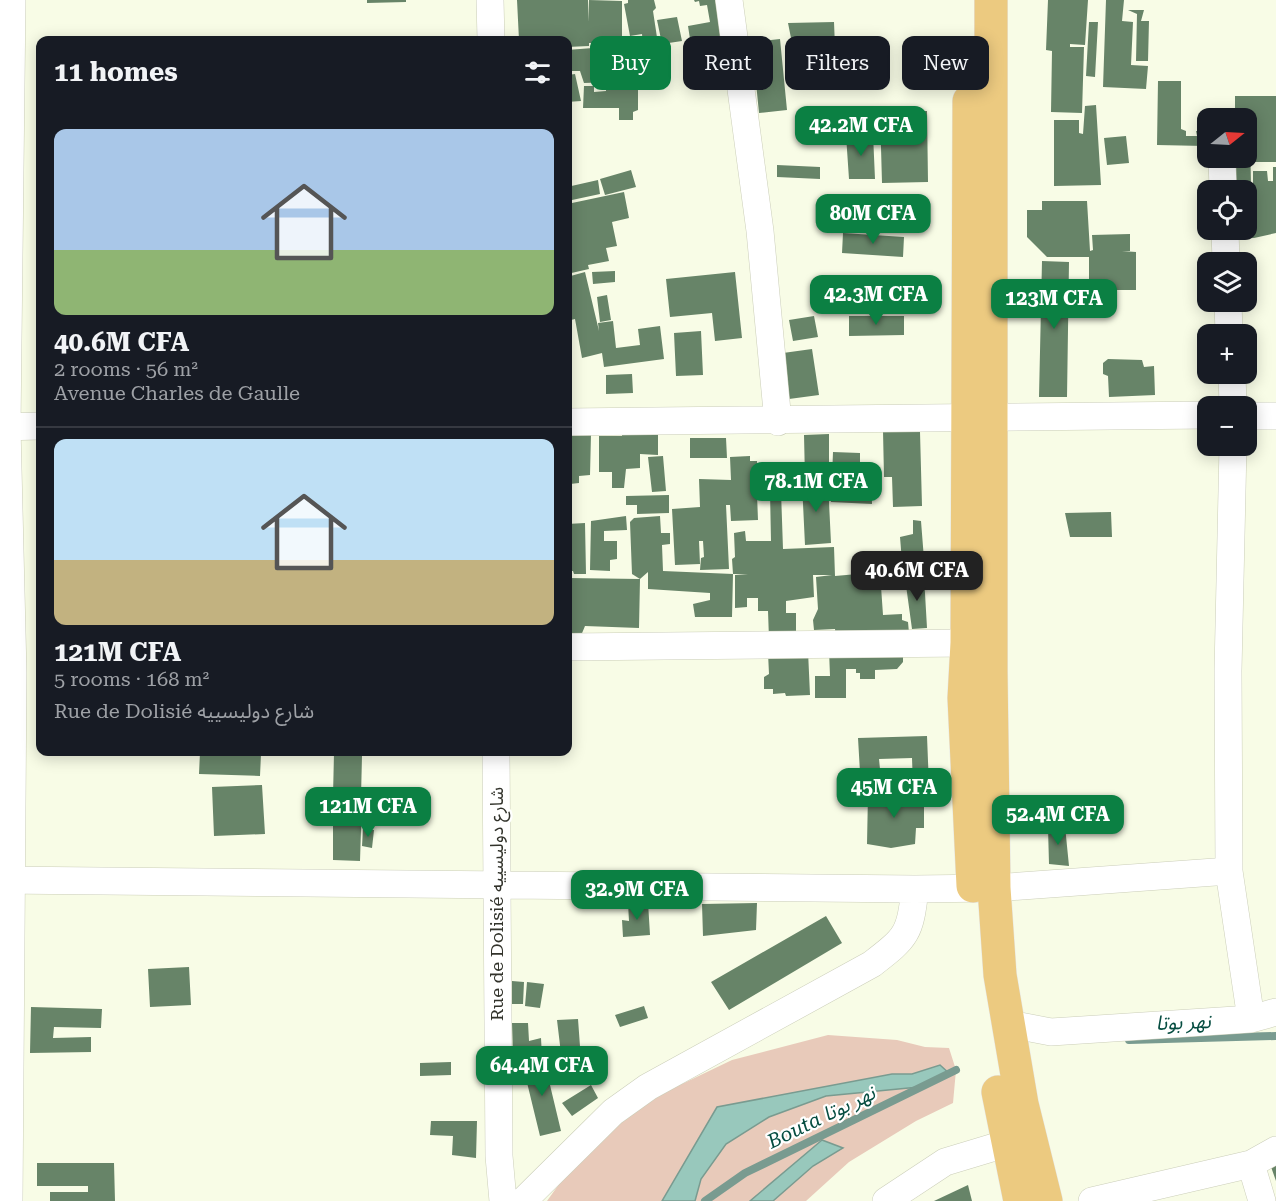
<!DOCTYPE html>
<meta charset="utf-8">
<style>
body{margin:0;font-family:"Roboto Serif","Noto Sans Arabic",serif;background:#242831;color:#f1f3f6;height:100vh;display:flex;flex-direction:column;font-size:22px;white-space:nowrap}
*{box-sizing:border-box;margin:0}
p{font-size:20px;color:#9ea1a6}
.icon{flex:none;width:33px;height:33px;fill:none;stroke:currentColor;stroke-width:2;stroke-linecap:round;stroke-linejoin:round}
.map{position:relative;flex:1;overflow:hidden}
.side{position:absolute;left:36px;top:36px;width:536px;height:720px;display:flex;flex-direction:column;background:#171b24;border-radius:12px;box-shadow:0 3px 15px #0003}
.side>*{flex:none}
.guide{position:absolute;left:590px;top:36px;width:570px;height:54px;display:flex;gap:12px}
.needle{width:39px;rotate:72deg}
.tools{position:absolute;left:1197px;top:108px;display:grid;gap:12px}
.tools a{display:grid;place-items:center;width:60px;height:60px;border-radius:12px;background:#171b24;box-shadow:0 3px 15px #0003;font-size:30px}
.price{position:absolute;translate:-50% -51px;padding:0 14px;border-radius:12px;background:#0b8043;color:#fff;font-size:20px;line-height:39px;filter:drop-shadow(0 2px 3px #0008)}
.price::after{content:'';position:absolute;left:50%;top:36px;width:18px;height:14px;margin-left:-9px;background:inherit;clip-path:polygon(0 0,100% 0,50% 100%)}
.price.active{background:#222;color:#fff}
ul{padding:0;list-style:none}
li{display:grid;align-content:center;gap:12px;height:318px;padding:0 18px}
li+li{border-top:2px solid #363941}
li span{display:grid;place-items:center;height:186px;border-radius:12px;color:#555}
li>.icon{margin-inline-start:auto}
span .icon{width:108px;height:108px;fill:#fffc;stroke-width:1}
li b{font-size:26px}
h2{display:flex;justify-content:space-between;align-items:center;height:72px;padding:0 18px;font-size:26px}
.tag{padding:0 21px;border-radius:12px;background:#171b24;box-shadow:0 3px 15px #0003;font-size:21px;line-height:54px}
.tag.active{background:#0b8043;color:#fff}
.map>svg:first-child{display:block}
.green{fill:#e8caba}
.water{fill:#98c8bc;stroke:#799b90;stroke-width:1.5}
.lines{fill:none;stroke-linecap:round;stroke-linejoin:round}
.stream{stroke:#799b90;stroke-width:8}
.building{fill:#678468}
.street-casing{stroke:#cbceb9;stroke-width:28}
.primary-casing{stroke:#e6e7e6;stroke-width:34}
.street{stroke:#fff;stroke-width:27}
.primary{stroke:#ecca80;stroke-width:33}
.labels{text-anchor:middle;stroke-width:4.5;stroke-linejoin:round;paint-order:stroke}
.street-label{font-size:18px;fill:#32332b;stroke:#fff}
.water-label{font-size:20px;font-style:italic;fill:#064d41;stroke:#fff}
</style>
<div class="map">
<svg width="1276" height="1201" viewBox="0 0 1276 1201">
<rect width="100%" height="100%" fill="#f8fce6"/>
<!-- green -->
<path class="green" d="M 828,1035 L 897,1040 L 925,1047 L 949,1048 L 956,1070 L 953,1103 L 916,1121 L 849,1162 L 806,1201 L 547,1201 L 562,1180 L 643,1099 L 684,1083 L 732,1060 Z"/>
<!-- water -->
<path class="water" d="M 940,1065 L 951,1075 L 919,1087 L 826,1096 L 769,1117 L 726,1144 L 701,1179 L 695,1201 L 662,1201 L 717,1107 L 892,1074 L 912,1074 Z
M 822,1140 L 843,1148 L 813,1166 L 773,1201 L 750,1201 Z"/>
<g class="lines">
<!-- stream -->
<path class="stream" d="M 1129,1040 L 1276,1036
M 705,1201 L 745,1173 L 956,1070"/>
</g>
<!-- building -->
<path class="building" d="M 367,0 L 406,0 L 406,2 L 367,3 Z
M 517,0 L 588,0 L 589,22 L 589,0 L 622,1 L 622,43 L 589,43 L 589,46 L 567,47 L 567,40 L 519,40 Z
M 628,0 L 654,0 L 656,8 L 653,11 L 658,44 L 638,51 L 638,77 L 614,76 L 614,56 L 599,56 L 599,45 L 643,44 L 642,34 L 630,36 L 624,4 L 628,3 Z
M 694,0 L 725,0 L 739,75 L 717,79 L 709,36 L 690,39 L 688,26 L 710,22 L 707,5 L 700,6 L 699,1 L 695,2 Z
M 1048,0 L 1088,0 L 1085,45 L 1070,44 L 1070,47 L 1084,47 L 1082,113 L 1051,112 L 1052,51 L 1046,50 Z
M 1106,0 L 1124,0 L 1122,21 L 1133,22 L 1131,65 L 1148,66 L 1146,89 L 1103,87 Z
M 1128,10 L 1144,10 L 1141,21 L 1149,21 L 1148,61 L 1136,61 L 1137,14 Z
M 677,17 L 682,41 L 662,44 L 657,20 Z
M 834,22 L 835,47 L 793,48 L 788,23 Z
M 1089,22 L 1098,22 L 1095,77 L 1086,76 Z
M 780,39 L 787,110 L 759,113 L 752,42 Z
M 593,48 L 594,60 L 611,59 L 612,82 L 584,83 L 580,71 L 568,71 L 567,50 Z
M 575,74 L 581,101 L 567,102 L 568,75 Z
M 613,77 L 638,78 L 638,110 L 633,112 L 633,120 L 619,120 L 619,108 L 583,108 L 584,86 L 594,86 L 594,92 L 606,91 L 606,84 L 613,84 Z
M 1158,81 L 1181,81 L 1181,129 L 1186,131 L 1186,136 L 1197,136 L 1196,131 L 1206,131 L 1205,146 L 1157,145 Z
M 1235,96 L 1276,96 L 1276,162 L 1254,162 L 1256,137 L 1246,136 L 1246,118 L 1235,118 Z
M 1096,105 L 1101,185 L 1054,186 L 1054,120 L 1079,120 L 1079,133 L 1083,134 L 1085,106 Z
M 927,111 L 928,182 L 882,183 L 880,112 Z
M 873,134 L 875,179 L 849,179 L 846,135 Z
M 1126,136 L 1129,163 L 1107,165 L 1104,138 Z
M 1246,137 L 1250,137 L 1251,185 L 1226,186 L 1232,158 L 1246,158 Z
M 777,165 L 820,167 L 820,179 L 777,177 Z
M 1273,167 L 1276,167 L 1276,233 L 1254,238 L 1229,239 L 1229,230 L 1246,230 L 1246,190 L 1224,189 L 1248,188 L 1253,184 L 1253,171 L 1267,171 L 1268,181 L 1273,181 Z
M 631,170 L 636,187 L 605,195 L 600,179 Z
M 598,180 L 600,194 L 572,200 L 572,203 L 624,192 L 629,218 L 612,222 L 617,246 L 606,248 L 609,261 L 588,265 L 589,269 L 567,274 L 567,187 Z
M 1042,201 L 1087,201 L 1090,251 L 1093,250 L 1092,235 L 1130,234 L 1130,251 L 1122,251 L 1136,252 L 1136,290 L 1089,290 L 1089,257 L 1047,257 L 1027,237 L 1027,210 L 1042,210 Z
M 843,233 L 904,237 L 903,257 L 842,253 Z
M 1042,261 L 1069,262 L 1067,397 L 1039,397 Z
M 615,271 L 615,282 L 593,284 L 592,272 Z
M 585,272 L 599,331 L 598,323 L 613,321 L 616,348 L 640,345 L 638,329 L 660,326 L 664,359 L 604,367 L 602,353 L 582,358 L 575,319 L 567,321 L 567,308 L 570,307 L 567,277 Z
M 735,272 L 742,338 L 715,341 L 712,313 L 670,317 L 666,279 Z
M 607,295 L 611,320 L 600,322 L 597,297 Z
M 814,316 L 818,337 L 793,341 L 789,320 Z
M 849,316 L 904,316 L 904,335 L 849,336 Z
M 701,331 L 703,375 L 676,376 L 674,333 Z
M 812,349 L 819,395 L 789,399 L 783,353 Z
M 1108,359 L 1142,360 L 1144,367 L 1154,366 L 1155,395 L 1109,397 L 1108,376 L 1103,374 L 1103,363 Z
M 632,374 L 633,393 L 606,394 L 606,375 Z
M 883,431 L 920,432 L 922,506 L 893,507 L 892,477 L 884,477 Z
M 622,432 L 658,433 L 658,455 L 640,454 L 640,468 L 626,469 L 624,488 L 612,488 L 612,472 L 599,472 L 599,436 L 622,436 Z
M 567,434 L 591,434 L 590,475 L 579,476 L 579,483 L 570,484 L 567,473 Z
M 829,434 L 829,479 L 805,479 L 804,435 Z
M 690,438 L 726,438 L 727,458 L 690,458 Z
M 833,452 L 860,453 L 860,467 L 871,468 L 872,504 L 831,502 Z
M 663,456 L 666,491 L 652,492 L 648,457 Z
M 750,456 L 750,461 L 757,461 L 758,482 L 766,482 L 766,494 L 757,494 L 758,520 L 731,521 L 730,505 L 726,505 L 729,569 L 700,570 L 701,558 L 704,557 L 703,541 L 699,541 L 700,564 L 675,565 L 672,509 L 700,507 L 699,479 L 731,480 L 730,457 Z
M 828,482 L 831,543 L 805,545 L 802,483 Z
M 781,491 L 783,549 L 834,547 L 835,576 L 880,572 L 883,615 L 902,614 L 902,620 L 908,622 L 909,633 L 836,638 L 835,629 L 814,630 L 813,620 L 818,609 L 816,577 L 832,575 L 813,575 L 814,597 L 786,601 L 786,613 L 796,613 L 796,639 L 769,639 L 768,611 L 758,611 L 758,598 L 747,598 L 747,607 L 735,608 L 735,575 L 748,574 L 733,574 L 732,559 L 735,557 L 734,533 L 745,531 L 746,541 L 771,541 L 770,492 Z
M 669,495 L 669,513 L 637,514 L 637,505 L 626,505 L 626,496 Z
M 1111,512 L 1112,537 L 1070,537 L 1065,513 Z
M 626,516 L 627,530 L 604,531 L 604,541 L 617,541 L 617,559 L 610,560 L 610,571 L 590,570 L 591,521 Z
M 660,516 L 661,533 L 670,533 L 670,544 L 662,545 L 663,571 L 733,574 L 732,617 L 695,617 L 693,604 L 710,600 L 710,593 L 648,589 L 648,572 L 640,579 L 632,574 L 630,522 L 634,518 Z
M 913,520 L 921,521 L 925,572 L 903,574 L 900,537 L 913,534 Z
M 585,523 L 586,574 L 574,574 L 573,571 L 567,571 L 567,524 Z
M 924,576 L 927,628 L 912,629 L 905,578 Z
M 567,578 L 640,579 L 639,628 L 585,626 L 580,638 L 567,639 Z
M 829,650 L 903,657 L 903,662 L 897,669 L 875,670 L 875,679 L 860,679 L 860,673 L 856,673 L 856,669 L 846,669 L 846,698 L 815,698 L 815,676 L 830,676 Z
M 808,651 L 810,695 L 786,696 L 785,693 L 773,694 L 773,689 L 764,689 L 764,677 L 769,674 L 768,653 Z
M 927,736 L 929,786 L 913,786 L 912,758 L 879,759 L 880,769 L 906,768 L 906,788 L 861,789 L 858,738 Z
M 200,752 L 261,754 L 260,776 L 199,774 Z
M 334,753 L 362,756 L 361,797 L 333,796 Z
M 262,785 L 265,834 L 214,836 L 212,787 Z
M 895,793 L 915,794 L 918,804 L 924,804 L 924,828 L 916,828 L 915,844 L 891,848 L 867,844 L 868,794 Z
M 333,797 L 362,798 L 360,861 L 333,860 Z
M 1065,826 L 1069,866 L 1049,864 L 1048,828 Z
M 363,829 L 374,830 L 372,848 L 362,846 Z
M 648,902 L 650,935 L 623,937 L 622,920 L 629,921 L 628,903 Z
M 757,903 L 756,930 L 703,936 L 702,904 Z
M 826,916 L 842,943 L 729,1010 L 711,982 Z
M 189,967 L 191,1005 L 150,1007 L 148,969 Z
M 512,981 L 524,982 L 523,1004 L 512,1004 Z
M 527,982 L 544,984 L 540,1008 L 525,1006 Z
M 644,1006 L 648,1018 L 620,1027 L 615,1015 Z
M 31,1007 L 102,1009 L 101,1028 L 54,1027 L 53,1038 L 91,1037 L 91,1052 L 30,1053 Z
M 578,1019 L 581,1060 L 562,1062 L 557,1020 Z
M 512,1023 L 528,1023 L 529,1041 L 541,1038 L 542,1057 L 513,1059 Z
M 544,1060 L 561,1131 L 540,1136 L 522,1062 Z
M 451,1062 L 451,1075 L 420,1076 L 420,1063 Z
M 591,1085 L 598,1098 L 572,1116 L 562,1103 Z
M 431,1121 L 477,1121 L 476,1158 L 452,1155 L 453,1136 L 430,1135 Z
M 37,1163 L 114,1163 L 115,1201 L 50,1201 L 50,1192 L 88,1192 L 88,1186 L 37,1186 Z
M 1276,1163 L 1276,1181 L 1270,1164 Z
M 968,1185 L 972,1201 L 934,1201 Z"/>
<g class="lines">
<defs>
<path id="street" d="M 490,0 L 491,40
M 729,0 L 760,231 L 778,422
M 1222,158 L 1223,190
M 1225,230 L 1226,262
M 1228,302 L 1229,334
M 1232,374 L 1233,406
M 1246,416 L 1276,416
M 567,422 L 1208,415
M 0,427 L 40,426
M 567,647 L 967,643
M 496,752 L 499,1156 L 503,1201
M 1229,871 L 1251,1019
M 0,880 L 915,889 L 994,888 L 1229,871 L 1228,671 L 1233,446
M 1009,1024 L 1051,1032 L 1251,1019 L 1276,1012
M 1251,1164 L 1262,1201
M 9,1201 L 13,673 L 7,427 L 12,0
M 523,1201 L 613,1112 L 648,1087 L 872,964 C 907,937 910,934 915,889
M 886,1201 L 945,1162 L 1008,1143
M 1092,1201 L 1251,1164 L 1276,1150"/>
<path id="primary" d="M 991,0 L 991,671 L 994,888 L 1000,975 L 1022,1104 L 1046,1201
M 969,101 L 967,643 L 964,698 L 973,886
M 998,1092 L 1020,1201"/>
</defs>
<!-- street casing -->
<use href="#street" class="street-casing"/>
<!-- primary casing -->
<use href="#primary" class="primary-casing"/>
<!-- street -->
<use href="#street" class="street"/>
<!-- primary -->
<use href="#primary" class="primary"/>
</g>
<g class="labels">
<!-- street labels -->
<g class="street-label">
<text transform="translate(497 904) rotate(-90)" y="6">Rue de Dolisié شارع دوليسييه</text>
</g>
<!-- water labels -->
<g class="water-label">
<text transform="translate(1183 1022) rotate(-2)" y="7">نهر بوتا</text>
<text transform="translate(821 1117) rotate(-26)" y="7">Bouta نهر بوتا</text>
</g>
</g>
</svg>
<div class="tools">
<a><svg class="needle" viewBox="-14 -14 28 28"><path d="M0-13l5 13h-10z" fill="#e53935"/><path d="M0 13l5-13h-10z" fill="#9ea1a6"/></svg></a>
<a><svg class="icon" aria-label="locate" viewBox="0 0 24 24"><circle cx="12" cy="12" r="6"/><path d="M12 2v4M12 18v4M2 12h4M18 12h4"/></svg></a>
<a><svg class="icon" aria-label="layers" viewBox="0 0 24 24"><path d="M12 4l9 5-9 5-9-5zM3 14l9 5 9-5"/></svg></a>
<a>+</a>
<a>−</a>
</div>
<b class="price" style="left:861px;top:157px">42.2M CFA</b>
<b class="price" style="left:873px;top:245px">80M CFA</b>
<b class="price" style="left:876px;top:326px">42.3M CFA</b>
<b class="price" style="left:1054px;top:330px">123M CFA</b>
<b class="price" style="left:816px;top:513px">78.1M CFA</b>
<b class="price active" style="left:917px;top:602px">40.6M CFA</b>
<b class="price" style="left:894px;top:819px">45M CFA</b>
<b class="price" style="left:368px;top:838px">121M CFA</b>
<b class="price" style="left:1058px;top:846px">52.4M CFA</b>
<b class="price" style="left:637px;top:921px">32.9M CFA</b>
<b class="price" style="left:542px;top:1097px">64.4M CFA</b>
<div class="guide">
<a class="tag active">Buy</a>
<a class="tag">Rent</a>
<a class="tag">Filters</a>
<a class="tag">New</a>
</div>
<section class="side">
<h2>11 homes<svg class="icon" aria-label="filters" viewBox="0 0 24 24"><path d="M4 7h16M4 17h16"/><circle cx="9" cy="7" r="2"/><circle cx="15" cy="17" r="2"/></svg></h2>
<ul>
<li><span style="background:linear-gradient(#a9c7e8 65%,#8fb573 0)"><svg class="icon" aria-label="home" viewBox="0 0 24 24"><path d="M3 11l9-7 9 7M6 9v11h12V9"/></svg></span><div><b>40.6M CFA</b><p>2 rooms · 56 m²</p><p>Avenue Charles de Gaulle</p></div></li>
<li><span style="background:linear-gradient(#bfe0f5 65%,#c2b280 0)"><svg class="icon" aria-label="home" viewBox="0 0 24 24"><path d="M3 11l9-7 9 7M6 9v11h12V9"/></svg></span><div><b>121M CFA</b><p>5 rooms · 168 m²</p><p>Rue de Dolisié شارع دوليسييه</p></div></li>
</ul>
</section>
</div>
